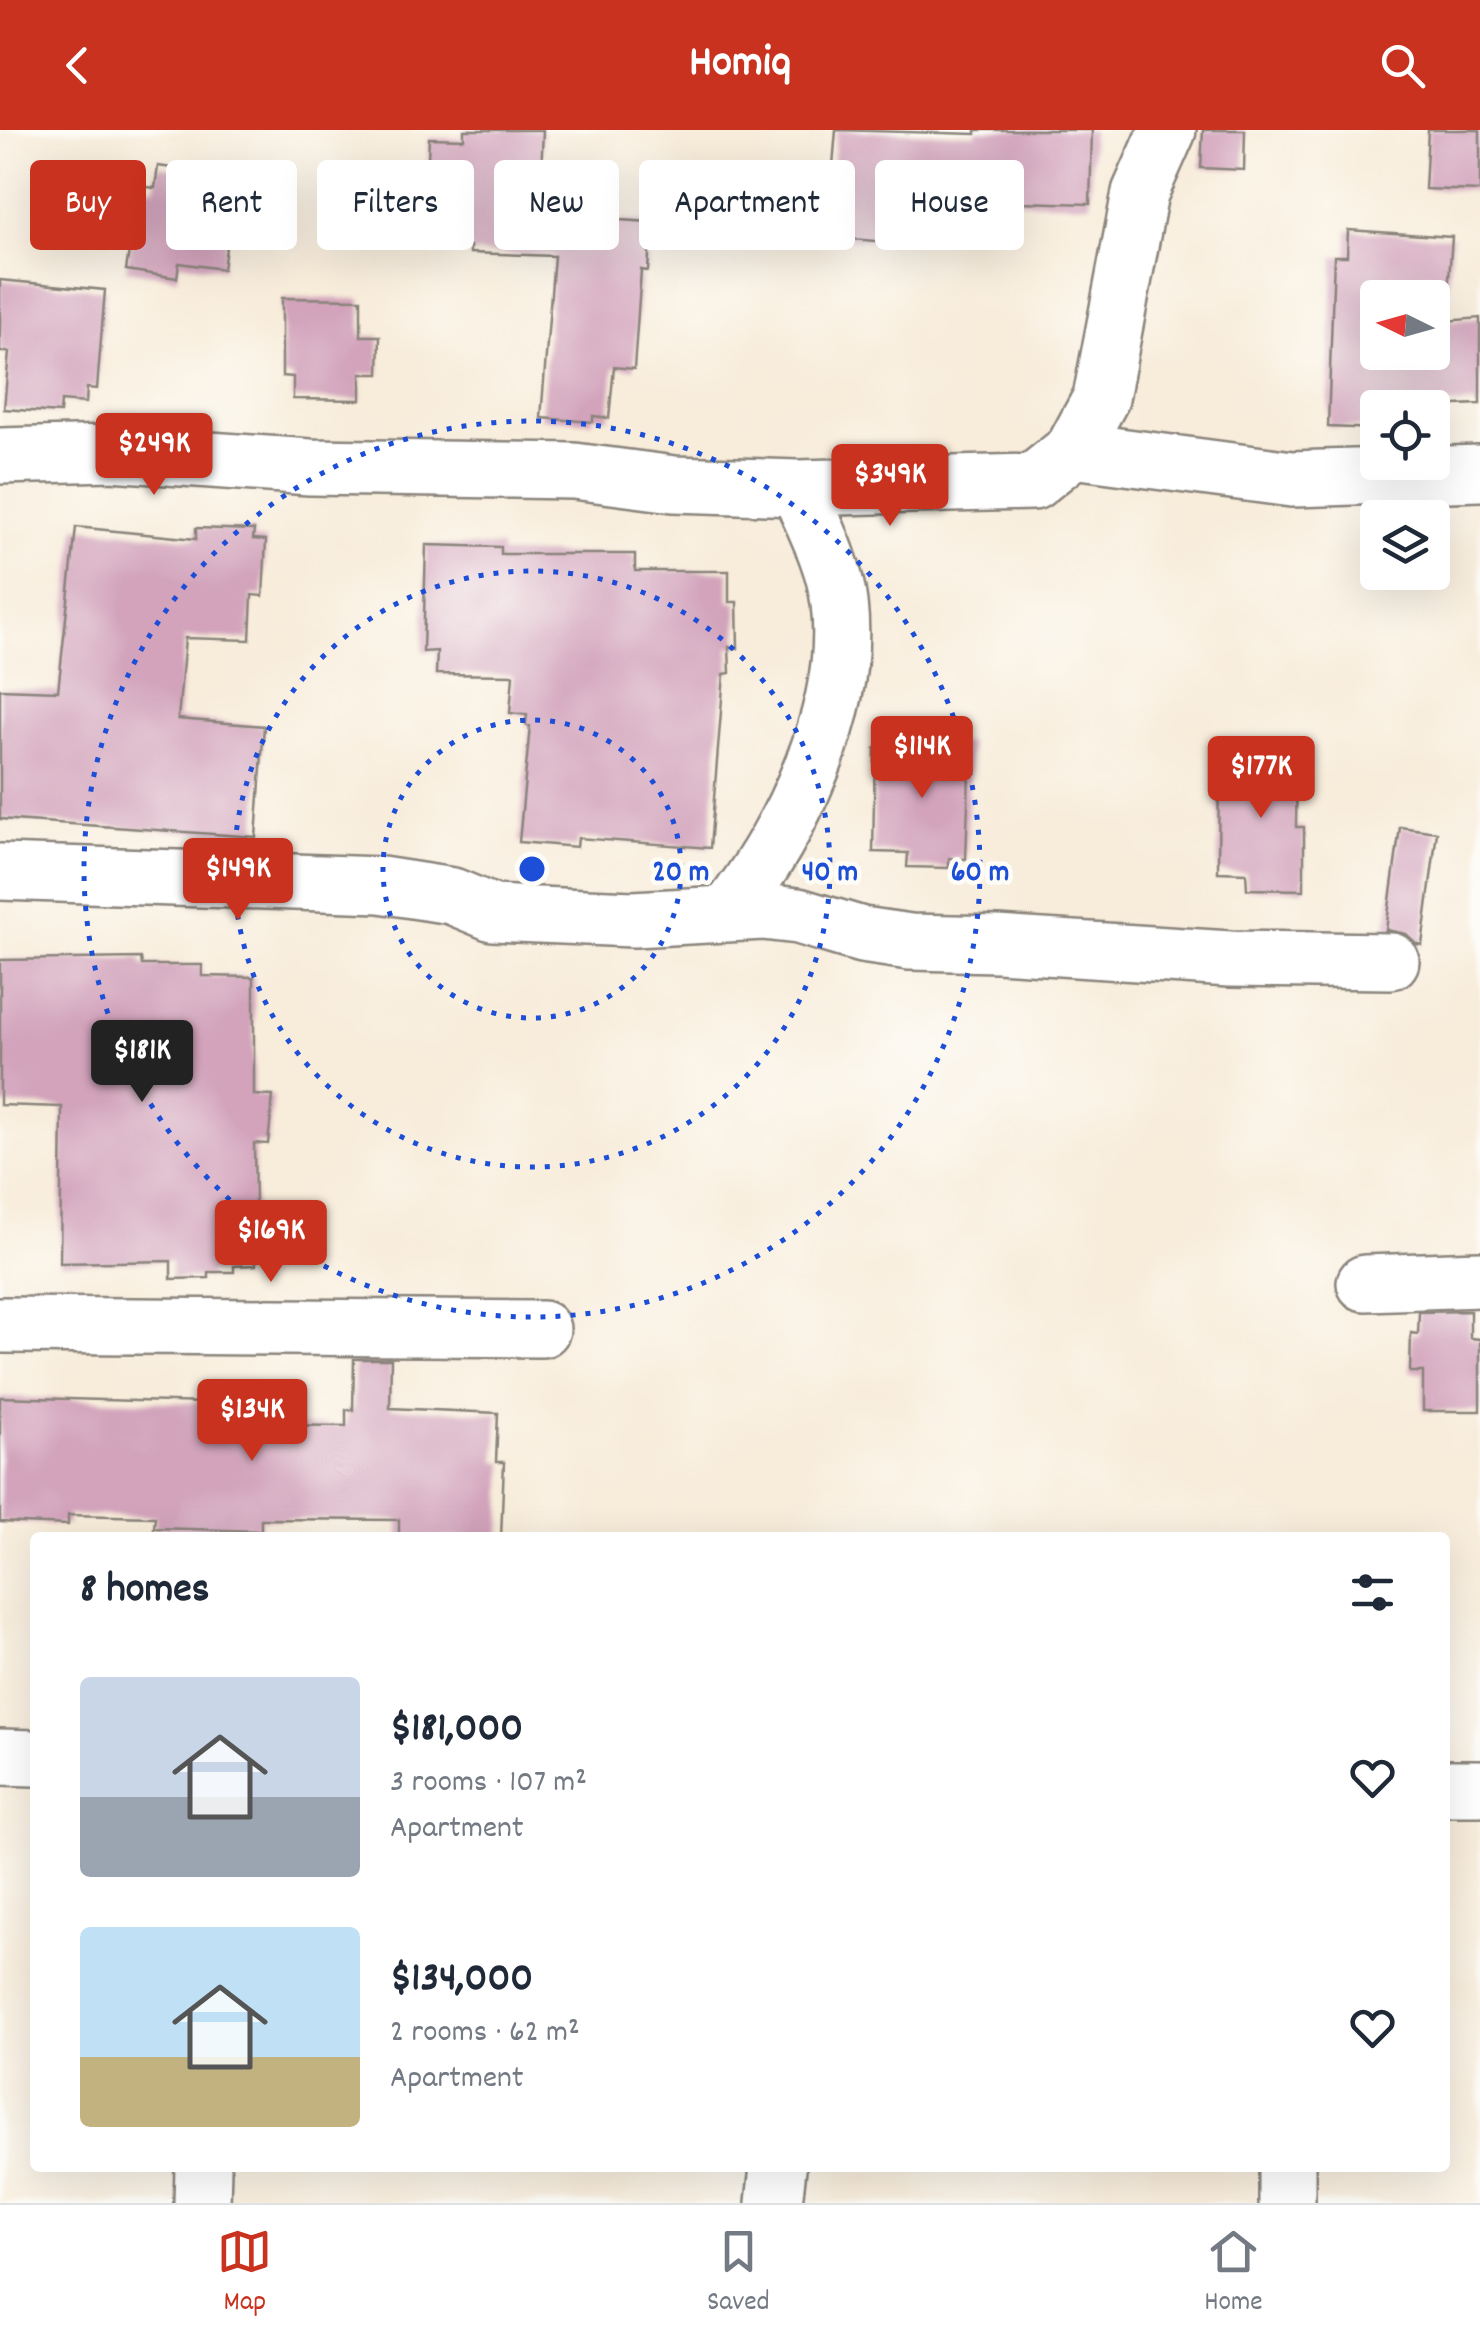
<!DOCTYPE html>
<meta charset="utf-8">
<style>
body{margin:0;font-family:Dekko,sans-serif;background:#f6f6f7;color:#1f2937;height:100vh;display:flex;flex-direction:column;font-size:38px;white-space:nowrap}
*{box-sizing:border-box;margin:0}
p{font-size:32px;color:#747a83}
.icon{flex:none;width:55px;height:55px;fill:none;stroke:currentColor;stroke-width:2;stroke-linecap:round;stroke-linejoin:round}
.map{position:relative;flex:1;overflow:hidden}
.drawer{position:absolute;left:30px;top:1402px;width:1420px;height:640px;display:flex;flex-direction:column;background:#fff;border-radius:10px;box-shadow:0 10px 40px #0002}
.drawer>*{flex:none}
.banner{position:absolute;left:30px;top:30px;width:1420px;height:90px;display:flex;gap:20px}
.needle{width:65px;rotate:275deg}
.buttons{position:absolute;left:1360px;top:150px;display:grid;gap:20px}
.buttons a{display:grid;place-items:center;width:90px;height:90px;border-radius:10px;background:#fff;box-shadow:0 10px 40px #0002;font-size:50px}
.price{position:absolute;translate:-50% -85px;padding:0 22px;border-radius:10px;background:#c8321e;color:#fff;font-size:32px;line-height:65px;filter:drop-shadow(0 2px 5px #0008)}
.price::after{content:'';position:absolute;left:50%;top:60px;width:30px;height:22px;margin-left:-15px;background:inherit;clip-path:polygon(0 0,100% 0,50% 100%)}
.price.active{background:#222;color:#fff}
ul{padding:0;list-style:none}
li{display:flex;align-items:center;gap:30px;height:250px;padding:0 50px}
li span{display:grid;place-items:center;flex:none;width:280px;height:200px;border-radius:10px;color:#555}
li>.icon{margin-inline-start:auto}
span .icon{width:120px;height:120px;fill:#fffc;stroke-width:1}
li b{font-size:42px}
h2{display:flex;justify-content:space-between;align-items:center;height:120px;padding:0 50px;font-size:42px}
.tag{padding:0 35px;border-radius:10px;background:#fff;box-shadow:0 10px 40px #0002;font-size:35px;line-height:90px}
.tag.active{background:#c8321e;color:#fff}
header{display:flex;justify-content:space-between;align-items:center;height:130px;padding:0 50px;background:#c8321e;color:#fff;font-size:45px;font-weight:700}
.dock{display:flex;justify-content:space-around;align-items:center;height:140px;border-top:2px solid #e0e1e3;background:#fff;font-size:28px;color:#747a83}
.dock a{display:grid;justify-items:center;gap:5px}
.dock .active{color:#c8321e}
.map>svg:first-child{display:block}
.building{fill:#d2a3bb;fill-rule:evenodd}
.lines{fill:none;stroke-linecap:round;stroke-linejoin:round}
.minor-casing{stroke:#8a847b;stroke-width:60}
.minor{stroke:#fff;stroke-width:55}
.ring{fill:none;stroke:#1d4ed8;stroke-width:5;stroke-dasharray:5 10}
.centre{fill:#1d4ed8;stroke:#fdfcf7;stroke-width:5}
.ring-label{font-size:30px;text-anchor:middle;font-weight:bold;fill:#1d4ed8;stroke:#fdfcf7;stroke-width:9;stroke-linejoin:round;paint-order:stroke}
</style>
<header><svg class="icon" aria-label="back" viewBox="0 0 24 24"><path d="M15 5l-7 7 7 7"/></svg>Homiq<svg class="icon" aria-label="search" viewBox="0 0 24 24"><circle cx="10" cy="10" r="6"/><path d="M15 15l6 6"/></svg></header>
<div class="map">
<svg width="1480" height="2073" viewBox="0 0 1480 2073">
<rect width="100%" height="100%" fill="#fdfcf7"/>
<filter id="ink" filterUnits="userSpaceOnUse"><feTurbulence type="fractalNoise" baseFrequency=".01" numOctaves="2"/><feDisplacementMap in="SourceGraphic" scale="20" xChannelSelector="R" yChannelSelector="G"/><feConvolveMatrix kernelMatrix="1 2 1 2 8 2 1 2 1" color-interpolation-filters="sRGB"/></filter>
<filter id="wash" filterUnits="userSpaceOnUse"><feTurbulence type="fractalNoise" baseFrequency=".0048" numOctaves="4" result="noise"/><feDisplacementMap in="SourceGraphic" scale="40" xChannelSelector="R" yChannelSelector="G"/><feGaussianBlur stdDeviation="2.25" result="paint"/><feColorMatrix in="noise" values="0 0 0 0 0 0 0 0 0 0 0 0 0 0 0 0 0 1.4 0 .05"/><feComposite in="paint" operator="in"/></filter>
<g filter="url(#wash)">
<rect width="100%" height="100%" fill="#f8ecda"/>
<g id="blocks">
<!-- building -->
<path class="building" d="M 464,0 L 543,0 L 539,85 L 651,92 L 648,141 L 641,140 L 634,239 L 614,237 L 609,288 L 593,286 L 593,292 L 541,288 L 554,126 L 470,123 L 470,116 L 424,114 L 429,8 L 464,9 Z
M 836,0 L 976,4 L 976,0 L 1092,0 L 1090,74 L 1019,72 L 1020,57 L 927,55 L 923,104 L 888,101 L 887,112 L 827,107 Z
M 1203,0 L 1245,0 L 1244,40 L 1201,38 Z
M 1428,0 L 1480,0 L 1480,61 L 1425,59 Z
M 158,36 L 236,47 L 223,139 L 179,133 L 177,148 L 126,140 L 139,56 L 155,58 Z
M 1348,100 L 1452,107 L 1446,191 L 1480,188 L 1480,274 L 1378,278 L 1378,299 L 1328,297 L 1334,126 L 1347,126 ZM 1378,168 L 1432,168 L 1432,222 L 1378,222 Z
M 0,150 L 105,160 L 97,259 L 87,258 L 86,273 L 61,271 L 60,283 L 4,279 L 9,222 L 0,222 Z
M 282,168 L 361,169 L 361,206 L 380,206 L 379,244 L 361,244 L 361,270 L 293,269 L 293,247 L 282,246 Z
M 76,397 L 196,409 L 196,398 L 254,400 L 253,409 L 266,410 L 263,466 L 252,465 L 250,510 L 185,508 L 178,589 L 264,596 L 256,707 L 0,689 L 0,559 L 58,561 Z
M 426,415 L 501,417 L 501,424 L 635,424 L 635,441 L 729,441 L 729,472 L 737,472 L 738,518 L 729,517 L 730,543 L 724,544 L 710,718 L 578,708 L 577,717 L 519,712 L 530,596 L 526,595 L 527,585 L 510,583 L 513,545 L 436,544 L 437,521 L 423,522 Z
M 888,610 L 970,613 L 966,729 L 949,728 L 949,738 L 907,737 L 908,723 L 873,722 L 875,618 L 887,619 Z
M 1219,624 L 1297,625 L 1296,697 L 1304,697 L 1304,760 L 1247,759 L 1246,743 L 1218,742 Z
M 1400,697 L 1437,702 L 1422,815 L 1417,814 L 1406,804 L 1386,800 Z
M 141,828 L 142,835 L 202,835 L 202,846 L 254,847 L 254,965 L 273,966 L 268,1014 L 254,1013 L 256,1135 L 234,1136 L 234,1142 L 209,1142 L 209,1148 L 171,1149 L 171,1131 L 60,1133 L 62,977 L 0,975 L 0,830 Z
M 1470,1181 L 1470,1208 L 1480,1209 L 1480,1281 L 1423,1281 L 1423,1242 L 1410,1242 L 1411,1203 L 1418,1204 L 1419,1182 Z
M 354,1229 L 391,1229 L 390,1278 L 498,1283 L 496,1332 L 504,1332 L 501,1408 L 399,1408 L 399,1390 L 261,1389 L 261,1401 L 154,1398 L 155,1387 L 68,1385 L 68,1395 L 0,1392 L 0,1267 L 240,1274 L 240,1290 L 267,1291 L 267,1295 L 346,1296 L 346,1280 L 353,1280 Z"/>
</g>
</g>
<g filter="url(#ink)">
<use href="#blocks" fill-opacity="0" stroke="#8a847b" stroke-width="2.5"/>
<g class="lines">
<defs>
<path id="minor" d="M 1073,320 L 1292,349 L 1480,343
M 0,326 L 111,323 L 310,337 L 574,341 L 674,354 L 798,358 L 1033,352 L 1073,320 L 1101,268 L 1140,63 L 1168,0
M 0,742 L 381,755 L 452,766 L 493,783 L 633,789 L 763,782 L 798,786 L 862,805 L 910,812 L 998,814 L 1230,829 L 1391,831
M 729,782 C 791,702 852,577 839,473 C 834,432 814,395 798,358
M 1365,1153 L 1480,1149
M 0,1195 L 542,1199
M 0,1627 L 35,1628
M 1445,1658 L 1480,1658
M 202,2073 L 203,2038
M 774,2073 L 778,2038
M 1287,2073 L 1287,2038"/>
</defs>
<!-- minor casing -->
<use href="#minor" class="minor-casing"/>
<!-- minor -->
<use href="#minor" class="minor"/>
</g>
</g>
<!-- distance rings -->
<g class="ring">
<circle cx="532" cy="739" r="149"/>
<circle cx="532" cy="739" r="298"/>
<circle cx="532" cy="739" r="448"/>
</g>
<circle cx="532" cy="739" r="15" class="centre"/>
<g class="ring-label">
<text x="681" y="750">20 m</text>
<text x="830" y="750">40 m</text>
<text x="980" y="750">60 m</text>
</g>
</svg>
<div class="buttons">
<a><svg class="needle" viewBox="-14 -14 28 28"><path d="M0-13l5 13h-10z" fill="#e53935"/><path d="M0 13l5-13h-10z" fill="#747a83"/></svg></a>
<a><svg class="icon" aria-label="locate" viewBox="0 0 24 24"><circle cx="12" cy="12" r="6"/><path d="M12 2v4M12 18v4M2 12h4M18 12h4"/></svg></a>
<a><svg class="icon" aria-label="layers" viewBox="0 0 24 24"><path d="M12 4l9 5-9 5-9-5zM3 14l9 5 9-5"/></svg></a>
</div>
<b class="price" style="left:154px;top:368px">$249K</b>
<b class="price" style="left:890px;top:399px">$349K</b>
<b class="price" style="left:922px;top:671px">$114K</b>
<b class="price" style="left:1261px;top:691px">$177K</b>
<b class="price" style="left:238px;top:793px">$149K</b>
<b class="price active" style="left:142px;top:975px">$181K</b>
<b class="price" style="left:271px;top:1155px">$169K</b>
<b class="price" style="left:252px;top:1334px">$134K</b>
<div class="banner">
<a class="tag active">Buy</a>
<a class="tag">Rent</a>
<a class="tag">Filters</a>
<a class="tag">New</a>
<a class="tag">Apartment</a>
<a class="tag">House</a>
</div>
<section class="drawer">
<h2>8 homes<svg class="icon" aria-label="filters" viewBox="0 0 24 24"><path d="M4 7h16M4 17h16"/><circle cx="9" cy="7" r="2"/><circle cx="15" cy="17" r="2"/></svg></h2>
<ul>
<li><span style="background:linear-gradient(#c9d6e8 60%,#9aa5b1 0)"><svg class="icon" aria-label="home" viewBox="0 0 24 24"><path d="M3 11l9-7 9 7M6 9v11h12V9"/></svg></span><div><b>$181,000</b><p>3 rooms · 107 m²</p><p>Apartment</p></div><svg class="icon" aria-label="heart" viewBox="0 0 24 24"><path d="M12 20l-8-8c-3-5 5-10 8-4 3-6 11-1 8 4z"/></svg></li>
<li><span style="background:linear-gradient(#bfe0f5 65%,#c2b280 0)"><svg class="icon" aria-label="home" viewBox="0 0 24 24"><path d="M3 11l9-7 9 7M6 9v11h12V9"/></svg></span><div><b>$134,000</b><p>2 rooms · 62 m²</p><p>Apartment</p></div><svg class="icon" aria-label="heart" viewBox="0 0 24 24"><path d="M12 20l-8-8c-3-5 5-10 8-4 3-6 11-1 8 4z"/></svg></li>
</ul>
</section>
</div>
<nav class="dock">
<a class="active"><svg class="icon" aria-label="map" viewBox="0 0 24 24"><path d="M3 6l6-2 6 2 6-2v14l-6 2-6-2-6 2zM9 4v14M15 6v14"/></svg>Map</a>
<a><svg class="icon" aria-label="saved" viewBox="0 0 24 24"><path d="M7 4h10v16l-5-4-5 4z"/></svg>Saved</a>
<a><svg class="icon" aria-label="home" viewBox="0 0 24 24"><path d="M3 11l9-7 9 7M6 9v11h12V9"/></svg>Home</a>
</nav>
